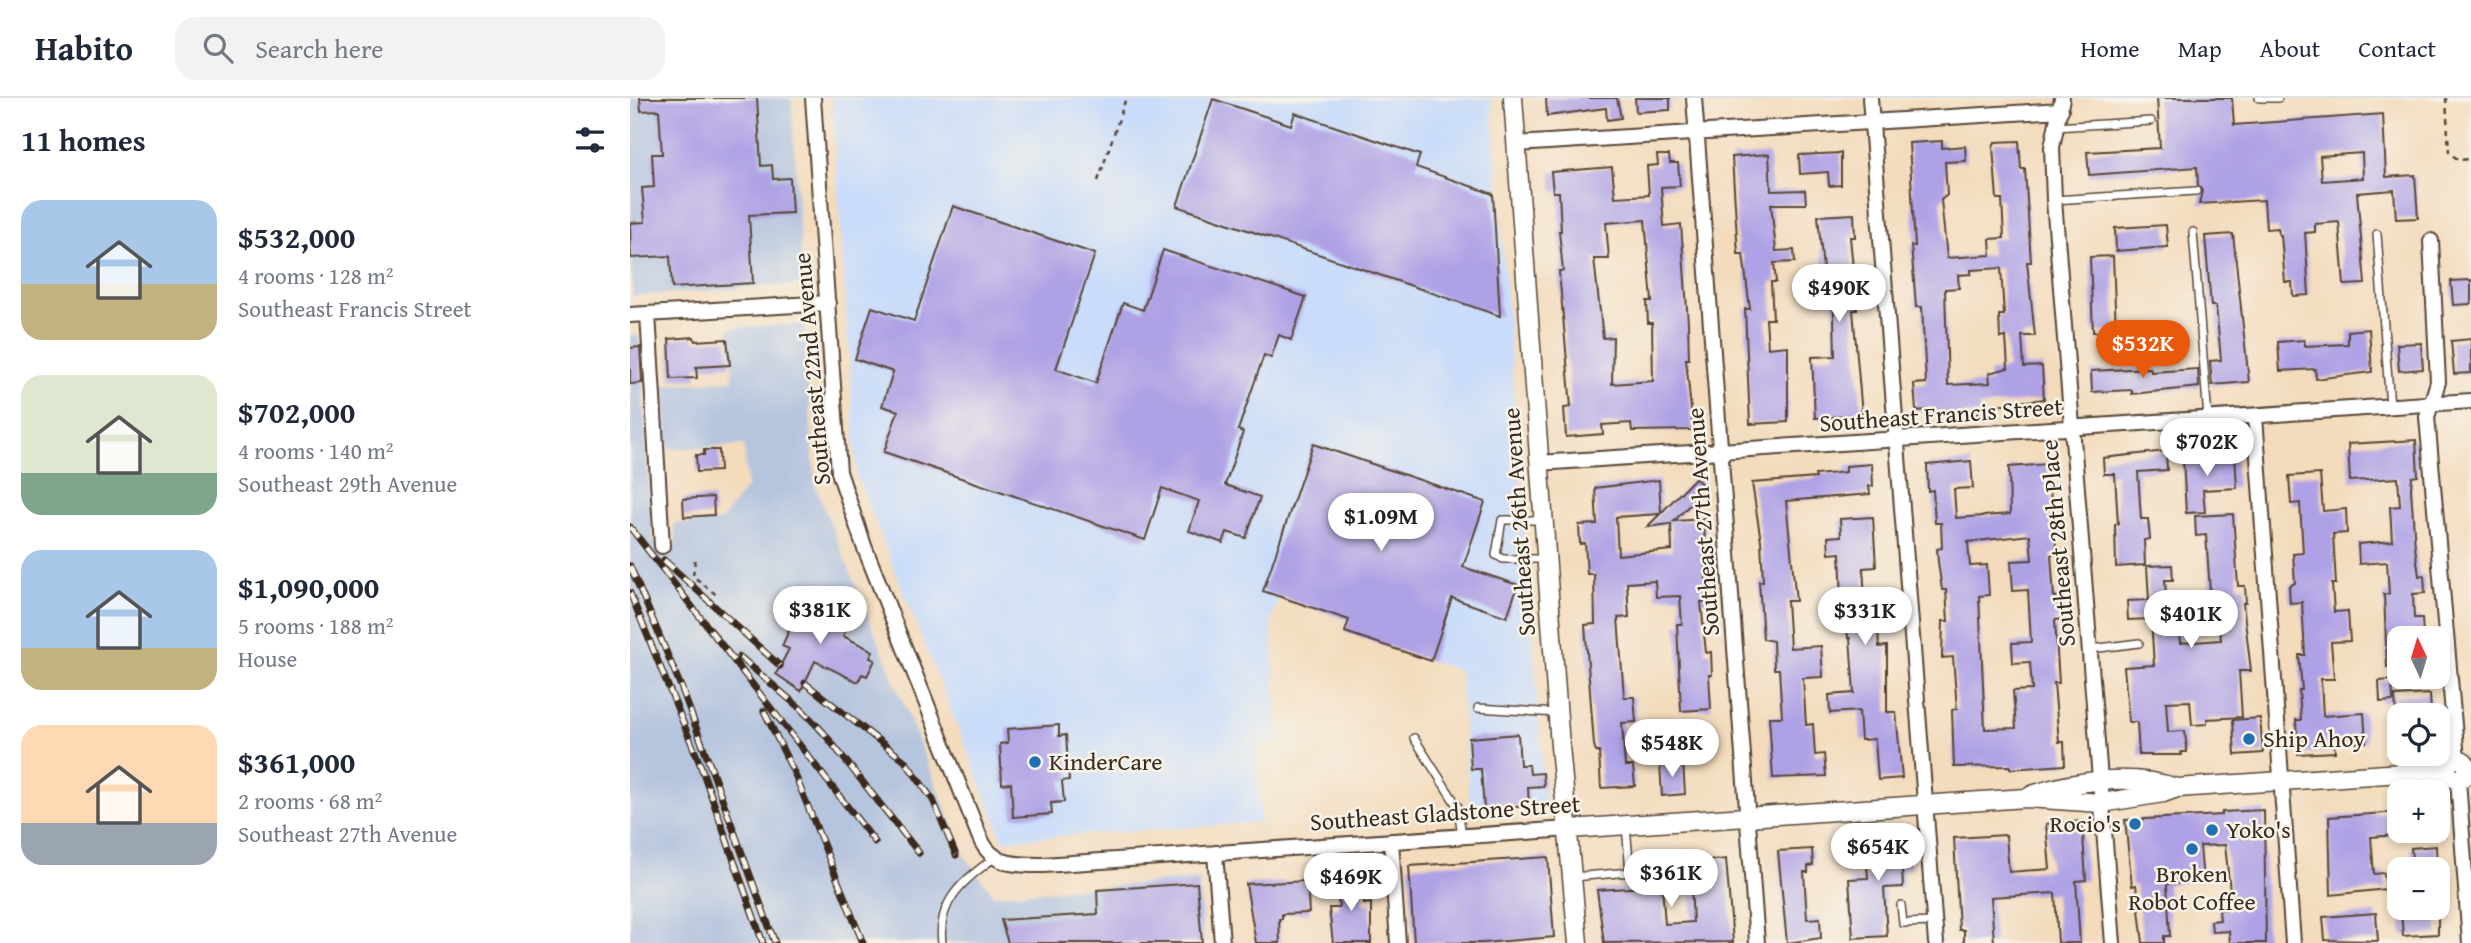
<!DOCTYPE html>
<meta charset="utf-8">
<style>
body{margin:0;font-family:"Gentium Book Plus",serif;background:#f2f2f3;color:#1f2937;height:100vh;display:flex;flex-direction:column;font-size:26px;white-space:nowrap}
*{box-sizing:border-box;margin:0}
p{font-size:23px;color:#747a83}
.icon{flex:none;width:38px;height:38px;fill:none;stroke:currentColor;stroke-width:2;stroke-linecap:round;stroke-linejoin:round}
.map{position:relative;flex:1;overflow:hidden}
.side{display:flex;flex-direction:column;background:#fff;width:630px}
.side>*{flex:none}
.needle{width:46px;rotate:356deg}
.fabs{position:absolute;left:1757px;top:528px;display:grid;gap:14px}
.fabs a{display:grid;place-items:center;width:63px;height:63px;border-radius:14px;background:#fff;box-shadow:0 4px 10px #0003;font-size:35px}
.price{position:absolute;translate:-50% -60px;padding:0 16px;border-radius:24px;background:#fff;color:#222;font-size:23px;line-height:46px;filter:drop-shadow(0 2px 4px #0008)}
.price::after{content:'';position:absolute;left:50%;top:42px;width:21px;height:16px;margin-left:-10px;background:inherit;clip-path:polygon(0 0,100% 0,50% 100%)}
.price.active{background:#ea580c;color:#fff}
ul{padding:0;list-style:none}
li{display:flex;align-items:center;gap:21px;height:175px;padding:0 21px}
li span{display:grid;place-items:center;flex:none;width:196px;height:140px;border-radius:21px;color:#555}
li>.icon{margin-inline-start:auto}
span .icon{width:84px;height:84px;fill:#fffc;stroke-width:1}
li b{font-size:30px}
h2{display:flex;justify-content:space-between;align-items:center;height:84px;padding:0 21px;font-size:30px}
header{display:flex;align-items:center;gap:42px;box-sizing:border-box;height:98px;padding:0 35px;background:#fff;border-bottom:2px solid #e0e1e3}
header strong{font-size:33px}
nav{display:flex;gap:38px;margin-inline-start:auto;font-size:24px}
.search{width:490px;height:63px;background:#f2f2f3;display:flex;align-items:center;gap:18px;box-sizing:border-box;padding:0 24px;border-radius:21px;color:#747a83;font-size:26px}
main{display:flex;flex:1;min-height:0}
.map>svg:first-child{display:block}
.built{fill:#c9dcf9}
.industrial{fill:#b6c5de}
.building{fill:#afa1e5;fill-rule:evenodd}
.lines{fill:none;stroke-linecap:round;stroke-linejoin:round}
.service-casing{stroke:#574536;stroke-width:10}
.minor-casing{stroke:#574536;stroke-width:18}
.tertiary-casing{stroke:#574536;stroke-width:21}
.path{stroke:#574536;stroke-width:2.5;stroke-dasharray:5 5;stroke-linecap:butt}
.service{stroke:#fff;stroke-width:7}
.minor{stroke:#fff;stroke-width:14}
.tertiary{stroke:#fff;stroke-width:18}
.rail-casing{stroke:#3b2a1e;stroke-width:7}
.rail{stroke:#f7f3e8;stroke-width:4.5;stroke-dasharray:13;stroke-linecap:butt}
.poi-dot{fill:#1f6fb2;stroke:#f7f3e8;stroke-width:2.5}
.labels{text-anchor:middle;stroke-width:5;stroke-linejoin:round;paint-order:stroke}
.street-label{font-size:24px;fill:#3b2a1e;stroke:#f7f3e8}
.poi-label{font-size:24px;fill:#3b2a1e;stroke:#f7f3e8;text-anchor:start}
</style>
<header>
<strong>Habito</strong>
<div class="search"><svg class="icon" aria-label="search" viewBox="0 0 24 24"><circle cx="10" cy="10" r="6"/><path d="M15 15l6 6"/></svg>Search here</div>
<nav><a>Home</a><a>Map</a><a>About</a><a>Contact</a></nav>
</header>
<main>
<section class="side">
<h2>11 homes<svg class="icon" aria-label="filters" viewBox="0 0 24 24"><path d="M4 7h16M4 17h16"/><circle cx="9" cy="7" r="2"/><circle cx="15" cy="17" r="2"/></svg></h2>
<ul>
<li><span style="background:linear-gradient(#a9c7e8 60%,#c2b280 0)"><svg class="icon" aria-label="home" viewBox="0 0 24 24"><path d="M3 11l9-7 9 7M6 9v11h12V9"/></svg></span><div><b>$532,000</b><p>4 rooms · 128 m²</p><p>Southeast Francis Street</p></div></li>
<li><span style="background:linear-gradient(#dfe7d0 70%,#7fa58c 0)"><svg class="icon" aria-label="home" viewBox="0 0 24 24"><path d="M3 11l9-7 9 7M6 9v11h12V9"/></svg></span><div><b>$702,000</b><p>4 rooms · 140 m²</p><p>Southeast 29th Avenue</p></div></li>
<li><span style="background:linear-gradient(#a9c7e8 70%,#c2b280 0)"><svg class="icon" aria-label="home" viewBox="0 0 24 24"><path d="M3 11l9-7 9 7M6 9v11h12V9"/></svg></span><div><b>$1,090,000</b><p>5 rooms · 188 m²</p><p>House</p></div></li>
<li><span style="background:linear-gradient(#ffd9b3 70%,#9aa5b1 0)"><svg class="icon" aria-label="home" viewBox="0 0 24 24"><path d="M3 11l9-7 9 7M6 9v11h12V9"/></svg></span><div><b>$361,000</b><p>2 rooms · 68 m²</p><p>Southeast 27th Avenue</p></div></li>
</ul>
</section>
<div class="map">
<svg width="1841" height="845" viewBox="0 0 1841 845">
<rect width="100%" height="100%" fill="#f7f3e8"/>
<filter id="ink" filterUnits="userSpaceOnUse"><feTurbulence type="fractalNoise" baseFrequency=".0143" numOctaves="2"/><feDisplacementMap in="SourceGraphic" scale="14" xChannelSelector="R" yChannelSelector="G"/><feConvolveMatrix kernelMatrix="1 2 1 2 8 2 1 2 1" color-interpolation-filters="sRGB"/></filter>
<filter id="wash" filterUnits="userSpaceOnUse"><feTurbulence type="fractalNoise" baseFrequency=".00686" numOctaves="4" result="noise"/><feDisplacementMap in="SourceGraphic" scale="28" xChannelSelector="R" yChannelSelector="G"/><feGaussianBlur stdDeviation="1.57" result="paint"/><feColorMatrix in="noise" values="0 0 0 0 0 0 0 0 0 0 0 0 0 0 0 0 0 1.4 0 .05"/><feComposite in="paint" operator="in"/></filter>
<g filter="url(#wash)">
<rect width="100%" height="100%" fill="#f3dbbc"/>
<!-- built -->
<path class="built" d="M 202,0 L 861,0 L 915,706 L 840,711 L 830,573 L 715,534 L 718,522 L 649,499 L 641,523 L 649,645 L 625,647 L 631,724 L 373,742 L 227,378 Z"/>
<!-- industrial -->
<path class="industrial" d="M 0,0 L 161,0 L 173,186 L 2,198 Z
M 174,226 L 185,387 L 335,758 L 363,797 L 569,781 L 574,845 L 0,845 L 0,237 L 9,237 L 23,442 L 41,452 L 46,448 L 44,426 L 91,423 L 117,388 L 114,347 L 38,351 L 34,287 L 103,282 L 99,230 Z"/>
<g id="blocks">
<!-- building -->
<path class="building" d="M 10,0 L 127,0 L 131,68 L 142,67 L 143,81 L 160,80 L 162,115 L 119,117 L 123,185 L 42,190 L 40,158 L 1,160 L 0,125 L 15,124 L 12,90 L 24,89 L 22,56 L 32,56 L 29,12 L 11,13 Z
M 916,0 L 987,0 L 991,20 L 977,22 L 976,10 L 917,18 Z
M 1005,0 L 1040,0 L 1040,12 L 1006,14 Z
M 1527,0 L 1602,0 L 1604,27 L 1753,16 L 1756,79 L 1785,77 L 1788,120 L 1766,121 L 1764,92 L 1727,95 L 1735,186 L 1714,187 L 1709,124 L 1685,126 L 1685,134 L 1675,135 L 1679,197 L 1663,198 L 1662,184 L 1655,184 L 1651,137 L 1649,137 L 1648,130 L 1636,131 L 1634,102 L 1569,106 L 1572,93 L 1568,87 L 1567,69 L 1459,77 L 1457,54 L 1530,50 ZM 1732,55 L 1733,80 L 1692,83 L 1690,58 Z
M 583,1 L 661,27 L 665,15 L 790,57 L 786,69 L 863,96 L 870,218 L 547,108 Z
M 1312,43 L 1312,50 L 1335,48 L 1336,63 L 1315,64 L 1317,97 L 1311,102 L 1317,160 L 1361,157 L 1360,141 L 1374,140 L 1372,101 L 1367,101 L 1363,49 L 1365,44 L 1389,43 L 1391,71 L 1395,71 L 1401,164 L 1397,164 L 1405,238 L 1392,238 L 1394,269 L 1412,268 L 1414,301 L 1349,309 L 1349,316 L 1297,317 L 1297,312 L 1286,313 L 1284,286 L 1296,285 L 1292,209 L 1286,209 L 1283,170 L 1281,148 L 1285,148 L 1279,45 ZM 1371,170 L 1374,217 L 1369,217 L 1370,240 L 1376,239 L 1378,270 L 1359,275 L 1360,285 L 1318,287 L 1315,191 L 1329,190 L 1328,177 L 1341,176 L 1341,172 Z
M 1211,55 L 1211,87 L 1199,88 L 1198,74 L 1170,76 L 1169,57 Z
M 1139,56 L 1141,93 L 1175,92 L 1176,106 L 1141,106 L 1146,153 L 1164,152 L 1165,164 L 1144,165 L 1146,184 L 1141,184 L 1143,221 L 1136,221 L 1138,250 L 1158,248 L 1158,324 L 1120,326 L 1115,211 L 1120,211 L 1113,156 L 1108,156 L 1102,59 Z
M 1027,57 L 1039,57 L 1040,65 L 1048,65 L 1050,88 L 1031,89 L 1034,128 L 1051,126 L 1058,225 L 1059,261 L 1056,261 L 1063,332 L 1002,333 L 1001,325 L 972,327 L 973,336 L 936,339 L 934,310 L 941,309 L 929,173 L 933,173 L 929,133 L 931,133 L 929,94 L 923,94 L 921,74 L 982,69 L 985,99 L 1019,97 L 1017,68 L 1028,67 ZM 1015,122 L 1022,203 L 1017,203 L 1018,225 L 1022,225 L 1023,283 L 982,286 L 983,239 L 973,240 L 964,161 L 979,161 L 976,125 Z
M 323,108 L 465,156 L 426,271 L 466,285 L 493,205 L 513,212 L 533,152 L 676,199 L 661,242 L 649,237 L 641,260 L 634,257 L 608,332 L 613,334 L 595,387 L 630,399 L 616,440 L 597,434 L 593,445 L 559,433 L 569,403 L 532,390 L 515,442 L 254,354 L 268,313 L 252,308 L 263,274 L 225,261 L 242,209 L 284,223 Z
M 1224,116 L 1225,139 L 1220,139 L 1227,212 L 1223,212 L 1232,317 L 1185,320 L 1182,259 L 1205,258 L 1203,181 L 1194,182 L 1188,118 Z
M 1536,127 L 1538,149 L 1486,153 L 1485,130 Z
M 1603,136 L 1619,284 L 1582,287 L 1580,263 L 1591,262 L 1586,208 L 1581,208 L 1575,138 Z
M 1483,158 L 1486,233 L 1463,234 L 1460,159 Z
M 1841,182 L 1841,206 L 1823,207 L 1821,183 Z
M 1739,231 L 1742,274 L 1686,281 L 1685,271 L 1650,273 L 1648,244 L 1674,242 L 1674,248 L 1718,246 L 1718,233 Z
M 64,239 L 65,243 L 97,241 L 100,267 L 66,269 L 67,280 L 41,281 L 39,241 Z
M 1841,241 L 1841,275 L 1824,276 L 1821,243 Z
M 1791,245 L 1793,271 L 1769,273 L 1767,246 Z
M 10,249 L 12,285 L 0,286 L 0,250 Z
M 1520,270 L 1521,274 L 1568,271 L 1569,289 L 1502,296 L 1502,292 L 1462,294 L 1461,273 Z
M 1786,342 L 1788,378 L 1782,379 L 1781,391 L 1785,449 L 1789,478 L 1794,477 L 1795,495 L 1783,496 L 1784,520 L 1792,520 L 1793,537 L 1769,539 L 1769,568 L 1757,569 L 1754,496 L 1759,496 L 1757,464 L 1729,466 L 1728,446 L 1762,443 L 1760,409 L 1770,408 L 1768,380 L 1720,383 L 1718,346 Z
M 683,346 L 855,404 L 833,469 L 888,487 L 877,519 L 822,500 L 801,563 L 715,534 L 719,522 L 633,493 Z
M 74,352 L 89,352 L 90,373 L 67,374 L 66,357 L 74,357 Z
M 1536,353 L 1537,372 L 1508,374 L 1511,421 L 1518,421 L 1520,441 L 1514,442 L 1515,467 L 1486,469 L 1485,426 L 1488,426 L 1485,376 L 1474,376 L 1473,360 Z
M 1605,356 L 1607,390 L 1573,392 L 1575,414 L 1556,415 L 1553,361 Z
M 1341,363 L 1343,390 L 1324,391 L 1326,420 L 1380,416 L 1379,369 L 1417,366 L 1427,456 L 1421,457 L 1424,499 L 1432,498 L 1433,521 L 1425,522 L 1429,585 L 1424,585 L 1429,644 L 1434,644 L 1435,667 L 1380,671 L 1380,668 L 1324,669 L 1322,612 L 1327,611 L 1323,559 L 1312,560 L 1313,523 L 1318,523 L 1316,492 L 1312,492 L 1308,464 L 1307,451 L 1312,450 L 1311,425 L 1305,425 L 1303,392 L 1298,393 L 1297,367 ZM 1400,437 L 1402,462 L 1381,463 L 1383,493 L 1398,492 L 1401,544 L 1382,545 L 1383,565 L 1400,564 L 1402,592 L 1383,593 L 1386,630 L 1355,631 L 1349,498 L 1359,497 L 1357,467 L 1340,468 L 1338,444 Z
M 1242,366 L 1243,388 L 1239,388 L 1240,396 L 1156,403 L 1166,503 L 1157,503 L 1160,550 L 1191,548 L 1193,579 L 1173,580 L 1176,627 L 1183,626 L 1185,657 L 1194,656 L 1196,678 L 1143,680 L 1139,619 L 1152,619 L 1149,571 L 1144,571 L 1143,543 L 1133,541 L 1129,483 L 1133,483 L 1131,443 L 1122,385 L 1186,380 L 1185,377 L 1216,374 L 1216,368 Z
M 1690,376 L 1693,413 L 1716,411 L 1717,435 L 1703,436 L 1706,486 L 1702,486 L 1704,514 L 1718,513 L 1720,543 L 1701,544 L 1704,581 L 1691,581 L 1693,618 L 1734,615 L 1736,644 L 1704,646 L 1705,654 L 1668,656 L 1666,622 L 1671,622 L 1669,592 L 1672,592 L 1669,557 L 1675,557 L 1672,504 L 1660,505 L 1659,488 L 1665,485 L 1663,456 L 1673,455 L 1670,405 L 1661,406 L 1659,378 Z
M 1065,380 L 1076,390 L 1044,423 L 1074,421 L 1077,504 L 1071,504 L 1076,555 L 1081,554 L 1082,577 L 1079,577 L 1081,611 L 1051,613 L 1047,526 L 1052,526 L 1050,498 L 1026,499 L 1025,483 L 997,485 L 999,519 L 988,520 L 994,599 L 1004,599 L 1006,624 L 992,625 L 995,668 L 1003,668 L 1005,688 L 971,690 L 969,654 L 966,654 L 964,647 L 955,527 L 965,526 L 964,476 L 957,476 L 955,445 L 950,446 L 949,427 L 967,426 L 965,390 L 1029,382 L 1031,415 ZM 1030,416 L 1017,429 L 1041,426 L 1042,452 L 988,457 L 986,419 Z
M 83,399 L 84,417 L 54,419 L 53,401 Z
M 1603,416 L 1608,488 L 1615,488 L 1616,505 L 1613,505 L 1621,573 L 1609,573 L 1612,619 L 1577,621 L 1577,626 L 1562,627 L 1560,603 L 1536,604 L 1538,634 L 1555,633 L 1557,654 L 1551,654 L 1552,657 L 1509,657 L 1507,624 L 1499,624 L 1494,569 L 1524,567 L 1521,521 L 1498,522 L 1497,503 L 1519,502 L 1517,468 L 1542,467 L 1543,482 L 1535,482 L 1538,527 L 1548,526 L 1550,545 L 1591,542 L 1588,507 L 1581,507 L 1576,437 L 1566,438 L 1565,418 Z
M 1243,419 L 1246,469 L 1233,470 L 1235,499 L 1242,498 L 1243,514 L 1247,514 L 1249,549 L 1257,548 L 1257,614 L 1266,614 L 1272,680 L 1248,682 L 1245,641 L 1231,642 L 1229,613 L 1200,615 L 1199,597 L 1224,595 L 1220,540 L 1218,540 L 1217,525 L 1213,525 L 1210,455 L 1199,456 L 1198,439 L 1211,438 L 1210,421 Z
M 175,501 L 220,523 L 213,538 L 243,553 L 240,560 L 245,562 L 237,578 L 232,576 L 228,584 L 185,563 L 171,593 L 146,576 L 159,551 L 152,548 L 162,526 L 149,520 L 154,509 L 168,515 Z
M 1762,582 L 1763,603 L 1750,604 L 1749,583 Z
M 1800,596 L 1801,615 L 1766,617 L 1765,598 Z
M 1630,620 L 1633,655 L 1605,657 L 1603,622 Z
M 429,627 L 429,638 L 436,637 L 439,682 L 432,683 L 434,704 L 421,705 L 422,716 L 383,719 L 381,685 L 372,686 L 370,646 L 378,645 L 377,631 Z
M 888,636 L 890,667 L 899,667 L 900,676 L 913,675 L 914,688 L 898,689 L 899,708 L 854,711 L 851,671 L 841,671 L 839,640 Z
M 1080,636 L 1081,657 L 1054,659 L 1052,638 Z
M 1053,664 L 1055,696 L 1032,698 L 1030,665 Z
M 1634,712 L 1636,845 L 1600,845 L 1599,833 L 1582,834 L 1581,823 L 1590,822 L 1589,812 L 1602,811 L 1595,747 L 1570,748 L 1573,783 L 1537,786 L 1540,838 L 1534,838 L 1534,845 L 1513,845 L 1506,787 L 1502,788 L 1495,722 L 1592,717 L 1592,714 Z
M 1769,714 L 1769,737 L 1741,739 L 1744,776 L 1754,775 L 1756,791 L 1701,797 L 1699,719 Z
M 1452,723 L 1456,782 L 1446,783 L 1450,845 L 1428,845 L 1425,795 L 1361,799 L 1364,845 L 1334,845 L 1334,832 L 1329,832 L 1324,740 L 1376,737 L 1379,774 L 1420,771 L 1416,726 Z
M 1273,735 L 1278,741 L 1281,771 L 1272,771 L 1273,789 L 1254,790 L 1257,838 L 1223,840 L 1219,781 L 1238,780 L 1235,738 Z
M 1806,748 L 1807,772 L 1783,772 L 1781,750 Z
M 1182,751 L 1183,767 L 1178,768 L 1178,774 L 1174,774 L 1177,821 L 1190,820 L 1191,840 L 1157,845 L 1148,753 Z
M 918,759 L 924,839 L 853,845 L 784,845 L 779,768 Z
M 1096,761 L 1103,844 L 974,845 L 967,792 L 1032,788 L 1035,826 L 1063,824 L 1061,788 L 1040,790 L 1039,767 Z
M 732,777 L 734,806 L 741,805 L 741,845 L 703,845 L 699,810 L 709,810 L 707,779 Z
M 677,783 L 679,815 L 652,816 L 652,821 L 649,821 L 650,845 L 626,845 L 616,786 Z
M 567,785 L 572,845 L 378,845 L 371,822 L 468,816 L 467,792 Z
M 1792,810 L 1808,810 L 1808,836 L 1773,838 L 1771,813 Z
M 1746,815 L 1748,843 L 1695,842 L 1693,819 Z"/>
</g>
</g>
<g filter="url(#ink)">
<use href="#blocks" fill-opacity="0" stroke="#574536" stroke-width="2"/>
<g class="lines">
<defs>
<path id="service" d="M 1629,0 L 1648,0
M 1426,29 L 1521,23
M 1424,102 L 1566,93
M 1563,134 L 1578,320
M 1747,136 L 1760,308
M 913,422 L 872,422 L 866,457 L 873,461 L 916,461
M 1461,551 L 1509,545
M 848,610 L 927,615
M 784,640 L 828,709 L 832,738
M 943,779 L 1000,774 L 996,728
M 1271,807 L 1273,825 L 1304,824
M 312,845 C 307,803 333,783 364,760"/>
<path id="minor" d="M 183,0 L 209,374 L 234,448 L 350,740 C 362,768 386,767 413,767 L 939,731
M 1064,0 L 1127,845
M 1240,0 L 1306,845
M 1432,0 L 1422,49 L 1424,102 L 1483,845
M 886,46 L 1431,12
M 1801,143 L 1808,284 L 1797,319 L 1827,661
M 18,216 L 32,448
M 0,217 L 198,205
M 1625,318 L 1663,845
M 909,365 L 1841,303
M 1828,682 L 1840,845
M 761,743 L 768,845
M 585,755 L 592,845"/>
<path id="tertiary" d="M 883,0 L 930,648 L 948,845
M1817 671a10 10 0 1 1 20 0a10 10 0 1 1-20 0Z
M 1402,697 C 1446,682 1502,675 1547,690
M 939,731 L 1396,700 L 1472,705 L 1533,695 L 1547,690 L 1817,672"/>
</defs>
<!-- service casing -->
<use href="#service" class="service-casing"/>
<!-- minor casing -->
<use href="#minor" class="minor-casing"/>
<!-- tertiary casing -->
<use href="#tertiary" class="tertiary-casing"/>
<!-- path -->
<path class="path" d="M 1816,0 L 1819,55 L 1829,62 L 1841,61
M 468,83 L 496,0
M 65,462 L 63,478 L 89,499"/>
<!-- service -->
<use href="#service" class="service"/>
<!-- minor -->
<use href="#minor" class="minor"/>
<!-- tertiary -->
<use href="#tertiary" class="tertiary"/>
<defs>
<path id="rail" d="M 0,429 L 245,744
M 34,462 L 150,568
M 0,468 L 52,591 L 145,845
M 0,495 L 70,666 L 133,845
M 110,559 L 171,611 L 193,634 L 289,755
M 175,585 L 275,663 L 303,702 L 326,757
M 134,613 L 166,679 L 233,845"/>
</defs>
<!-- rail casing -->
<use href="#rail" class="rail-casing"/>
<!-- rail -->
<use href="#rail" class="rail"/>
</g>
</g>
<!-- markers -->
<g class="poi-dot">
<circle cx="1619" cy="641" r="7"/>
<circle cx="405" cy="664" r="7"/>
<circle cx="1505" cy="726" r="7"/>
<circle cx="1582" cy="732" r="7"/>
<circle cx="1562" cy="751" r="7"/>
</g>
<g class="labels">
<!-- street labels -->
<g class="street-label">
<text transform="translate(182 271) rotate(-95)" y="8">Southeast 22nd Avenue</text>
<text transform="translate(1311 317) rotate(-4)" y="8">Southeast Francis Street</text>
<text transform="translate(889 424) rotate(-94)" y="8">Southeast 26th Avenue</text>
<text transform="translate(1073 424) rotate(-94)" y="8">Southeast 27th Avenue</text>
<text transform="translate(1428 445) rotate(-95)" y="8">Southeast 28th Place</text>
<text transform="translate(815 715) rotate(-4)" y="8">Southeast Gladstone Street</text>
</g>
<!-- poi labels -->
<g class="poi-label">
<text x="1633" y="649">Ship Ahoy</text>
<text x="419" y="672">KinderCare</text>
<text x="1491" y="734" text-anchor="end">Rocio's</text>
<text x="1596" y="740">Yoko's</text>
<text x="1562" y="784" text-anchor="middle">Broken<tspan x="1562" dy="28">Robot Coffee</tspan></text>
</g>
</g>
</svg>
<div class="fabs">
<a><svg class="needle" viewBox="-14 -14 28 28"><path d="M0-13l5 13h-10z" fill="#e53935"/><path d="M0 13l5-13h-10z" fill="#747a83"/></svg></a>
<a><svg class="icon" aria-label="locate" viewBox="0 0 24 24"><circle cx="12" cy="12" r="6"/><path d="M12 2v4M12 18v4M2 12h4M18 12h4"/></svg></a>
<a>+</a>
<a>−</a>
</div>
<b class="price" style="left:1209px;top:226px">$490K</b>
<b class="price active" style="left:1513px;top:282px">$532K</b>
<b class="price" style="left:1577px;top:380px">$702K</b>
<b class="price" style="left:751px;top:455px">$1.09M</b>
<b class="price" style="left:190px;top:548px">$381K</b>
<b class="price" style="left:1235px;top:549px">$331K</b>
<b class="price" style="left:1561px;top:552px">$401K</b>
<b class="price" style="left:1042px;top:681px">$548K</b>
<b class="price" style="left:1248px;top:785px">$654K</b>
<b class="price" style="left:1041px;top:811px">$361K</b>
<b class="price" style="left:721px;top:815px">$469K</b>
</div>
</main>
